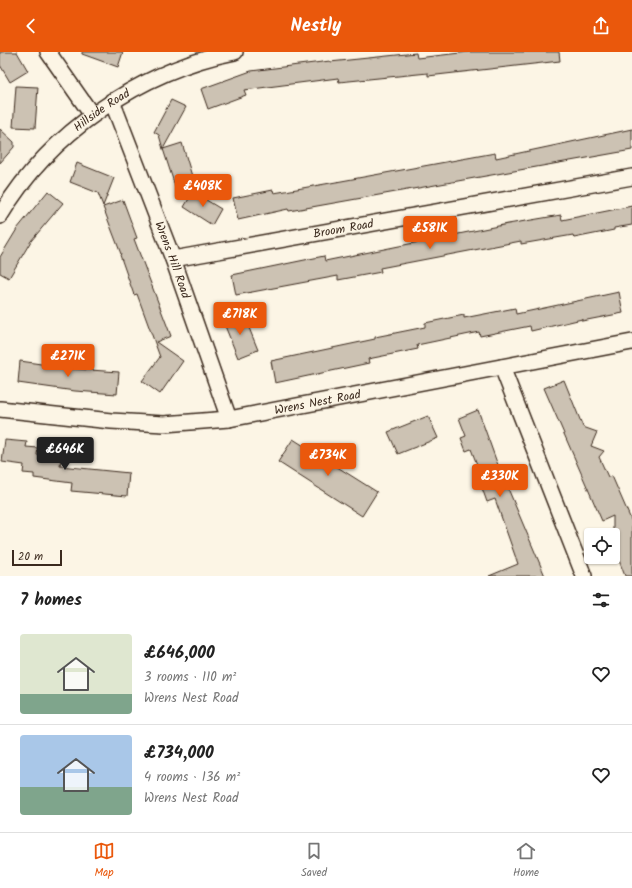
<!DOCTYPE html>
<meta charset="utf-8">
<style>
body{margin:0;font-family:Kalam,sans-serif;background:#f6f6f6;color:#222;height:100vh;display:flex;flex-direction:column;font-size:15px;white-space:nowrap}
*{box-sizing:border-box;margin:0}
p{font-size:13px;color:#767676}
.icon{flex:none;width:22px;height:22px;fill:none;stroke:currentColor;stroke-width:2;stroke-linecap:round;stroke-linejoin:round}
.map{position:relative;height:524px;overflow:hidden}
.drawer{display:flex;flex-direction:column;background:#fff;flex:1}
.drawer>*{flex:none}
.tools{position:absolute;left:584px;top:476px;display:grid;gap:8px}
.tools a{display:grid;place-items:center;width:36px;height:36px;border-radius:4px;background:#fff;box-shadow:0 1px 3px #0004;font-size:20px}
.scale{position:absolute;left:12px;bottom:10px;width:50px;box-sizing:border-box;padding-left:4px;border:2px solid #3b2a1e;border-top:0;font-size:11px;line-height:14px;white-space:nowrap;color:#3b2a1e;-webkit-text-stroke:3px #fcf5e5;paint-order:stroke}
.price{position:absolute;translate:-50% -34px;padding:0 9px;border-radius:4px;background:#ea580c;color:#fff;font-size:13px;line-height:26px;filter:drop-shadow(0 1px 2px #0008)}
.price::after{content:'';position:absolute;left:50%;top:24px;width:12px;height:9px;margin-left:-6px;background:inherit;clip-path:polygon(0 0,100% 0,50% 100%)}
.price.on{background:#222;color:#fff}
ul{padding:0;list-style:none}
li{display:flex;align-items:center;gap:12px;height:100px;padding:0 20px}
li+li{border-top:1px solid #e0e0e0}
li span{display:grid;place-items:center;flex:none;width:112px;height:80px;border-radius:4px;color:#555}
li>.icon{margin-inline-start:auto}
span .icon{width:48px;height:48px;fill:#fffc;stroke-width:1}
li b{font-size:17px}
h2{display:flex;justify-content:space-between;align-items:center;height:48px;padding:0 20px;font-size:17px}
header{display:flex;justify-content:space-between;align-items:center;height:52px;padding:0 20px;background:#ea580c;color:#fff;font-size:18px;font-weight:600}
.menu{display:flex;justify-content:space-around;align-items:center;height:56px;border-top:1px solid #e0e0e0;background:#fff;font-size:11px;color:#767676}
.menu a{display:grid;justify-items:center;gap:2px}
.menu .on{color:#ea580c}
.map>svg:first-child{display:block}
.building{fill:#ccc2b3;stroke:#3b2a1e}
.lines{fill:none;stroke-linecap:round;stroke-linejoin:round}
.minor-casing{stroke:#3b2a1e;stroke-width:18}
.minor{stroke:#fcf5e5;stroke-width:15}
.labels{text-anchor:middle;stroke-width:3;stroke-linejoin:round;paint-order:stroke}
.street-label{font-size:12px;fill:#3b2a1e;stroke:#fcf5e5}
</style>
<header><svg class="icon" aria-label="back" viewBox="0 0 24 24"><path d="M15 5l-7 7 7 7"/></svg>Nestly<svg class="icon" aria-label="share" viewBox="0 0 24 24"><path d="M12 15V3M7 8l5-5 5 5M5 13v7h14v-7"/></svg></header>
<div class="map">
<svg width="632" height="524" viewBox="0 0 632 524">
<rect width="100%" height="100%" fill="#fcf5e5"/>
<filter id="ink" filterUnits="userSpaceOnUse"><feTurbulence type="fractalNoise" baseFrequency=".025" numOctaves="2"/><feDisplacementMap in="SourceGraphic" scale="8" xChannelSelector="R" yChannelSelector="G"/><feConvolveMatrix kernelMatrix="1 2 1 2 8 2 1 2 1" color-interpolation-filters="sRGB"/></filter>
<g filter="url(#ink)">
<!-- building -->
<path class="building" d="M 0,0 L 17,0 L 28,19 L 10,30 L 0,13 Z
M 82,0 L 123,0 L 118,15 L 82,2 Z
M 469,0 L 559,0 L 560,9 L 428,24 L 428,21 L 339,30 L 338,26 L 244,38 L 246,43 L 208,57 L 201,37 L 251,19 L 330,9 L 330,10 L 416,1 L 417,6 Z
M 16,34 L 38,35 L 35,76 L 13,75 Z
M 171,48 L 186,55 L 163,97 L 159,83 L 154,80 Z
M 0,77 L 14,90 L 14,95 L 0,111 Z
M 632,77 L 632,98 L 289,159 L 288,157 L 238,168 L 233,146 L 273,138 L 274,141 L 325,132 L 495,101 L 496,106 Z
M 182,91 L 194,131 L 176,137 L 163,97 Z
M 77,111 L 114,126 L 103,154 L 98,141 L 70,130 Z
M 48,139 L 63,151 L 31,189 L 9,226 L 0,221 L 0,205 L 17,177 Z
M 193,140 L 221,157 L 212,173 L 184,155 Z
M 123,148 L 137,186 L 134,187 L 171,284 L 156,290 L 183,309 L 160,342 L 142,329 L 160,305 L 137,242 L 134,243 L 120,203 L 121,202 L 103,155 Z
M 632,154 L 632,173 L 614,176 L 614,178 L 574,186 L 573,183 L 521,192 L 521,189 L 380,216 L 381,220 L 338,228 L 338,224 L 236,243 L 232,223 L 324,204 L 325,209 L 508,172 L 561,163 L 562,168 Z
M 619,240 L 623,261 L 582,269 L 582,267 L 531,279 L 530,274 L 480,284 L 479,280 L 417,293 L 418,297 L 368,307 L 369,311 L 275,331 L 271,309 L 375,287 L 375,285 L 425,275 L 425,271 L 464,263 L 464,266 L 515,256 L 516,262 Z
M 243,261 L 258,298 L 238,306 L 223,269 Z
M 20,309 L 62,315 L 61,316 L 119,320 L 117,342 L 75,339 L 18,331 Z
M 564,328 L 583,375 L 597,380 L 591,394 L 604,399 L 599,405 L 608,425 L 612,424 L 632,470 L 632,524 L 625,524 L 613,493 L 613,464 L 602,469 L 544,336 Z
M 478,358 L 496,408 L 545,524 L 489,524 L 518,512 L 495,447 L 487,450 L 482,436 L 486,435 L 476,410 L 471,397 L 466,399 L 461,386 L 466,384 L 459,366 Z
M 428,364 L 438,386 L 398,402 L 388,380 Z
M 293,387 L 377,440 L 362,464 L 278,410 Z
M 5,388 L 27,390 L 26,395 L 38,396 L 37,403 L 61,406 L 60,414 L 129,421 L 127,444 L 71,439 L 72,431 L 34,426 L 34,422 L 23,421 L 24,413 L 2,410 Z"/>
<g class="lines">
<defs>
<g id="minor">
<path d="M 48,0 L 92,63"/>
<path id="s1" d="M 112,49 L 173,207 L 229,367"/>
<path id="s2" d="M 0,164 C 49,81 141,18 235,0"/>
<path id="s3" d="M 173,207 L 632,125"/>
<path d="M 502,315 L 584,524"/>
<path id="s4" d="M 0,357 L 111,369 L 164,372 L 229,367 L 632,290"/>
</g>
</defs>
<!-- minor casing -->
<use href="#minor" class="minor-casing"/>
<!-- minor -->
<use href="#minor" class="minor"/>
</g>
</g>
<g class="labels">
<!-- street labels -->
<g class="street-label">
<text dy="4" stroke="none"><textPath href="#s2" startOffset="148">Hillside Road</textPath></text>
<text dy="4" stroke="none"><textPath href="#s3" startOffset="173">Broom Road</textPath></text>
<text dy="4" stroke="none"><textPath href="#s1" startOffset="170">Wrens Hill Road</textPath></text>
<text dy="4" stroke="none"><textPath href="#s4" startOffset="320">Wrens Nest Road</textPath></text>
</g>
</g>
</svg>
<div class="tools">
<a><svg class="icon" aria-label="locate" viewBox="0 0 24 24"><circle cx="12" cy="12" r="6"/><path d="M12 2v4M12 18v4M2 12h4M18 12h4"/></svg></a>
</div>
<div class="scale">20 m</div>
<b class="price" style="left:203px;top:156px">£408K</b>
<b class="price" style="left:430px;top:198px">£581K</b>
<b class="price" style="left:240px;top:284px">£718K</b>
<b class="price" style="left:68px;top:326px">£271K</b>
<b class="price on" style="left:65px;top:419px">£646K</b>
<b class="price" style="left:328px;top:425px">£734K</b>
<b class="price" style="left:500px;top:446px">£330K</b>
</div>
<section class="drawer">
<h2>7 homes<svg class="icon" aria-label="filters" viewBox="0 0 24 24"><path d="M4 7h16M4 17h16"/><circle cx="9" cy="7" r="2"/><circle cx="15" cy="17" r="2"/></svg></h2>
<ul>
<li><span style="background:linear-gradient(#dfe7d0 75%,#7fa58c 0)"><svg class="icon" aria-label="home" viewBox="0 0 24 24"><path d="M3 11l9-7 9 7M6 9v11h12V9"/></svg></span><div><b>£646,000</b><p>3 rooms · 110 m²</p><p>Wrens Nest Road</p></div><svg class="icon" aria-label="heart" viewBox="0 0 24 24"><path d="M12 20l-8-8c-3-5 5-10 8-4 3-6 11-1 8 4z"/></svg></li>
<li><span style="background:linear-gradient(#a9c7e8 65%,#7fa58c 0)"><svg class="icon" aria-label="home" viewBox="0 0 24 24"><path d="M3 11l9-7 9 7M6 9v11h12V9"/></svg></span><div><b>£734,000</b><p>4 rooms · 136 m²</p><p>Wrens Nest Road</p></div><svg class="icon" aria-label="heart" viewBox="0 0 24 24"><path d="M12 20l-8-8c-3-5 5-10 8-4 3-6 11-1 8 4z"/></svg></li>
</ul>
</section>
<nav class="menu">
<a class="on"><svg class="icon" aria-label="map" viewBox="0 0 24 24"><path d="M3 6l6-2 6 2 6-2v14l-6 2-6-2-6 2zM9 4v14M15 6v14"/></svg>Map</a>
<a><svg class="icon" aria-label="saved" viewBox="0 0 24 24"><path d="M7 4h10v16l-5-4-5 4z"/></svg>Saved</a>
<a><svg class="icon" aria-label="home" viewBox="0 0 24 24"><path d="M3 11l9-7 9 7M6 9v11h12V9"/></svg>Home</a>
</nav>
